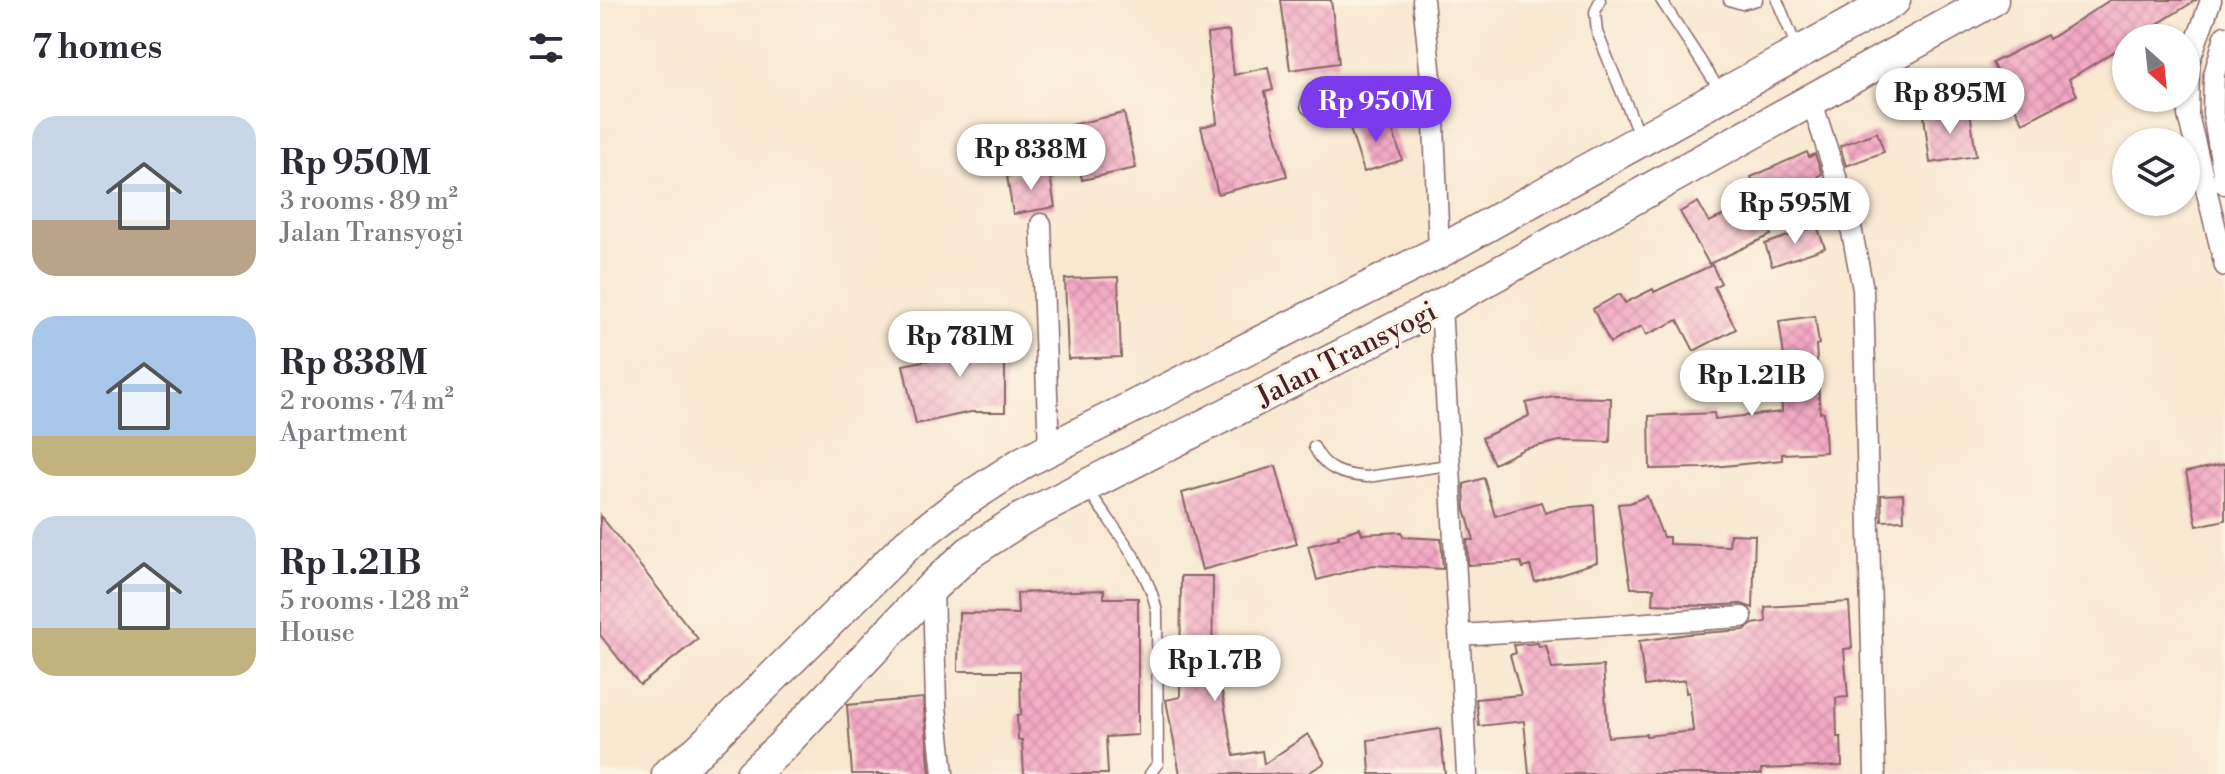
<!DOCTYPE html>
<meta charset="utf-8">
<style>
body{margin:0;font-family:"Libre Bodoni",serif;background:#f7f7f7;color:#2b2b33;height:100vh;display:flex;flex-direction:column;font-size:30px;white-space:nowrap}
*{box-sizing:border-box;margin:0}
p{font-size:26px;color:#7c7c81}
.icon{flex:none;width:44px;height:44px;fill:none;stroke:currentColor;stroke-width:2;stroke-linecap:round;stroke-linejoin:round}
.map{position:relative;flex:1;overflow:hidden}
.side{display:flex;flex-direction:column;background:#fff;width:600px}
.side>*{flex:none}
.needle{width:52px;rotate:153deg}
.tools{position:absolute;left:1512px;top:24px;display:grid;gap:16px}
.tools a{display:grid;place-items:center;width:88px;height:88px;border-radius:50%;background:#fff;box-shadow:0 2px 6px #0004;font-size:40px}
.price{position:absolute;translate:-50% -68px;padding:0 18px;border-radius:28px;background:#fff;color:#222;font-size:26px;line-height:52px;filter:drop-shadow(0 2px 4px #0008)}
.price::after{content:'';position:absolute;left:50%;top:48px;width:24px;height:18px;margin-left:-12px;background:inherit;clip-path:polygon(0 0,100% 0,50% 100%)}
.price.on{background:#7c3aed;color:#fff}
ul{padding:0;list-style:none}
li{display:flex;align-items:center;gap:24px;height:200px;padding:0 32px}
li span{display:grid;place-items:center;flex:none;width:224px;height:160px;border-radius:24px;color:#555}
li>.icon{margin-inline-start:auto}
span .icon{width:96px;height:96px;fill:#fffc;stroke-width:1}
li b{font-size:34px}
h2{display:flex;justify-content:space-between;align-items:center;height:96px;padding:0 32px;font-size:34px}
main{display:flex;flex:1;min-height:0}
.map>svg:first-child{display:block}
.building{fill:url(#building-cross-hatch)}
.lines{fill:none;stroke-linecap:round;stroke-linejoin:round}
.service-casing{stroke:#876565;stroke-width:13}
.minor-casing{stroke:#876565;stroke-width:23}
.trunk-casing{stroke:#876565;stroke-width:35}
.service{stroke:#fff;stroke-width:10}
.minor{stroke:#fff;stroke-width:20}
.trunk{stroke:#fff;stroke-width:32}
.labels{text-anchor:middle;stroke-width:6;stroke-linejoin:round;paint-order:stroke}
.street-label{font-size:28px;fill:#4a1f2b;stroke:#fcf5e5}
</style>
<main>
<section class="side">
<h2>7 homes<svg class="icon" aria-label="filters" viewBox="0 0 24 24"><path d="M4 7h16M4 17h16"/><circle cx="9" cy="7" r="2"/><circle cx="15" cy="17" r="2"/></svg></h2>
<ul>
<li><span style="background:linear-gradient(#c9d6e8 65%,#b9a48a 0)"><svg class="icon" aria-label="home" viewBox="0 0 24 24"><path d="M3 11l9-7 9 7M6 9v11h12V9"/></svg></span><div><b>Rp 950M</b><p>3 rooms · 89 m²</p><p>Jalan Transyogi</p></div></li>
<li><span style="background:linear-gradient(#a9c7e8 75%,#c2b280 0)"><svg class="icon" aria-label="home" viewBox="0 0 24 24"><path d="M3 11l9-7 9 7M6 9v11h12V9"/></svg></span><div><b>Rp 838M</b><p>2 rooms · 74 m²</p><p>Apartment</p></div></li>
<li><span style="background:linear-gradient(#c9d6e8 70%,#c2b280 0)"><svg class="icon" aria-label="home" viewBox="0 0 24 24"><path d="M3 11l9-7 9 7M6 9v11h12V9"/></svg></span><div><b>Rp 1.21B</b><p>5 rooms · 128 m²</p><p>House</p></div></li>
</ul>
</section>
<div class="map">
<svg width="1625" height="774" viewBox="0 0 1625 774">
<defs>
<pattern id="building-cross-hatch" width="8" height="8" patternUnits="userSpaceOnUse" patternTransform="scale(2)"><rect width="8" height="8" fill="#f2a7c3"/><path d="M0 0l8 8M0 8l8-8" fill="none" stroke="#d18fa8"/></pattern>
</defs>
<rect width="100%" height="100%" fill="#fcf5e5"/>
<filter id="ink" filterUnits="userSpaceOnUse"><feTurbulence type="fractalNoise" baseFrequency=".0125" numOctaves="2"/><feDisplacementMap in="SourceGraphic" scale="16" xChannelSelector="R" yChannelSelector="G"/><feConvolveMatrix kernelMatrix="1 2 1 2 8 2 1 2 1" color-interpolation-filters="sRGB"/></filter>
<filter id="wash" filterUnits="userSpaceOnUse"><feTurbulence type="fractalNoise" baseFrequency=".006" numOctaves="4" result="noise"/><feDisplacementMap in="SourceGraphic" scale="32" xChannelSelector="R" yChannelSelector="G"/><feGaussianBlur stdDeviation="1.8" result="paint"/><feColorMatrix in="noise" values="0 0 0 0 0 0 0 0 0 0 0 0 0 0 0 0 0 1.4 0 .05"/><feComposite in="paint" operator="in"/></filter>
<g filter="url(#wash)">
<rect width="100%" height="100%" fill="#f8e8d1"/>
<g id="blocks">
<!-- building -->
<path class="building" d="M 681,0 L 731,0 L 739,63 L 690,70 Z
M 1510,0 L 1596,0 L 1535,38 L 1526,38 L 1526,44 L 1469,79 L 1477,95 L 1423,123 L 1392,63 L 1447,35 L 1449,39 Z
M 629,31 L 634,75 L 668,67 L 673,90 L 665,92 L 687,176 L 618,194 L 601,127 L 617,123 L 607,34 Z
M 1370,110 L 1376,156 L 1330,163 L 1324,116 Z
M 524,113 L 536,168 L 482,180 L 471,125 Z
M 789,117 L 802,160 L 764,172 L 750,129 Z
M 1277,132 L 1284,152 L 1246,166 L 1240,146 Z
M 1207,152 L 1209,157 L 1215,154 L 1222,174 L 1218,176 L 1219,179 L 1163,204 L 1151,177 Z
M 449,169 L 455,207 L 413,214 L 407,176 Z
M 1156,201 L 1171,235 L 1109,264 L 1080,212 L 1098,202 L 1109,222 Z
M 1217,226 L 1225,248 L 1172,266 L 1165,244 Z
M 1112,265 L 1121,283 L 1114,287 L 1136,329 L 1094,351 L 1078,320 L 1046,335 L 1042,326 L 1010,343 L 993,309 L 1020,294 L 1025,303 L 1053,289 L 1054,292 Z
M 518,277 L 521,357 L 468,359 L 465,279 Z
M 1215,316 L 1219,344 L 1216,345 L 1220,413 L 1224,412 L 1226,452 L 1182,454 L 1182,460 L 1104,468 L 1050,469 L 1049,416 L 1114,413 L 1115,419 L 1182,412 L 1180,356 L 1184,356 L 1179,321 Z
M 348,334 L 405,334 L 405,412 L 371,412 L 316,424 L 303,365 L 349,356 Z
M 953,397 L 1011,398 L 1010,442 L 960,441 L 924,449 L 894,464 L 882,438 L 929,416 L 926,403 Z
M 1625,464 L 1625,520 L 1597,526 L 1586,472 Z
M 676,466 L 697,544 L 602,570 L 582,493 Z
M 884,478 L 895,516 L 941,502 L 945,513 L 961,508 L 994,505 L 997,562 L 935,582 L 930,566 L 923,568 L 921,562 L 868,565 L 867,540 L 874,540 L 865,510 L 864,484 Z
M 1303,494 L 1304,520 L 1282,521 L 1281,495 Z
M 1047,496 L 1063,537 L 1069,537 L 1069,544 L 1129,546 L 1130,534 L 1155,535 L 1153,608 L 1141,604 L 1107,606 L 1053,604 L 1054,588 L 1031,588 L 1018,504 L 1030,503 Z
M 0,515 L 98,639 L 40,685 L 0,635 Z
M 760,528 L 762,534 L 802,532 L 803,537 L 841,539 L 843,569 L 772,565 L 717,580 L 708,546 L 739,538 L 738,535 Z
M 581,576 L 613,576 L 612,695 L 622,693 L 634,756 L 662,751 L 664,764 L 708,734 L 725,763 L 706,774 L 580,774 L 566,700 L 580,697 Z
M 504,590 L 504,598 L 538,598 L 538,735 L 506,737 L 508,774 L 424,774 L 422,740 L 418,740 L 417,715 L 421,715 L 420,671 L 358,671 L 359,613 L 418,614 L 417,593 Z
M 1249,602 L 1252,648 L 1244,649 L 1248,697 L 1236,698 L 1237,737 L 1241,737 L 1242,766 L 1161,769 L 1162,774 L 929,774 L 924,721 L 879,726 L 876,699 L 921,695 L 910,655 L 916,653 L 914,645 L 938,643 L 939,647 L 946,645 L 952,669 L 1003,666 L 1008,737 L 1046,734 L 1046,736 L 1093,731 L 1089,692 L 1086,693 L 1085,680 L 1045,686 L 1039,641 L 1088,634 L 1144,630 L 1153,624 L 1166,622 L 1165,607 Z
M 323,698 L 330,774 L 252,774 L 247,705 Z
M 840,729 L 845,774 L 770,774 L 768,740 Z"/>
</g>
</g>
<g filter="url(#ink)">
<use href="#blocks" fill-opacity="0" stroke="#876565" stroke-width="2"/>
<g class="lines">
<defs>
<path id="service" d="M 1000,0 L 995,12 L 997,32 L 1039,135
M 1061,0 L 1121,92
M 1129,0 L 1142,4 L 1157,0
M 1177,0 L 1198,50
M 714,447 C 725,470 742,475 767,477 L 848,465
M 488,490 C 513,527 549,568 557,612 L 558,763 L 550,774"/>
<path id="minor" d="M 823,0 L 833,97 L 839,252
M 1611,0 L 1589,62 L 1588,115 L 1625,266
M 1625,36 L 1614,75 L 1613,113 L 1625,184
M 1212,102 L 1249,217 L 1263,289 L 1275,774
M 711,105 L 833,97
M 441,224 L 449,450
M 841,305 L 867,774
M 333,586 L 336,706 L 343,774
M 860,635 L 1142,617"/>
<path id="trunk" d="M 68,774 L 98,751 L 308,544 L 364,501 L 424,462 L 839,252 L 1294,0
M 152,774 L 181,747 L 333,586 L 369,553 L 421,519 L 841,305 L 1392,0"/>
</defs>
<!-- service casing -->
<use href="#service" class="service-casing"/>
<!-- minor casing -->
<use href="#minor" class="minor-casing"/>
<!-- trunk casing -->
<use href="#trunk" class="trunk-casing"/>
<!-- service -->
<use href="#service" class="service"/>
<!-- minor -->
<use href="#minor" class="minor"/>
<!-- trunk -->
<use href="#trunk" class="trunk"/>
</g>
</g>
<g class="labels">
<!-- street labels -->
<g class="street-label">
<text transform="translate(746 353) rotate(-27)" y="10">Jalan Transyogi</text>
</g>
</g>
</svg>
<div class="tools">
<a><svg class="needle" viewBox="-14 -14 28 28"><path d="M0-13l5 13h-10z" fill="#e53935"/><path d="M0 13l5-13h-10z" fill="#7c7c81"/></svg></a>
<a><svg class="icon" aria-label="layers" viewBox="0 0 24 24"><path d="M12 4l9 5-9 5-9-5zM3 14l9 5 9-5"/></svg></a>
</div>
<b class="price" style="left:1350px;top:136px">Rp 895M</b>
<b class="price on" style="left:776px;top:144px">Rp 950M</b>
<b class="price" style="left:431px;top:192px">Rp 838M</b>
<b class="price" style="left:1195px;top:246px">Rp 595M</b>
<b class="price" style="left:360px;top:379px">Rp 781M</b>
<b class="price" style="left:1152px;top:418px">Rp 1.21B</b>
<b class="price" style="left:615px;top:703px">Rp 1.7B</b>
</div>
</main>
